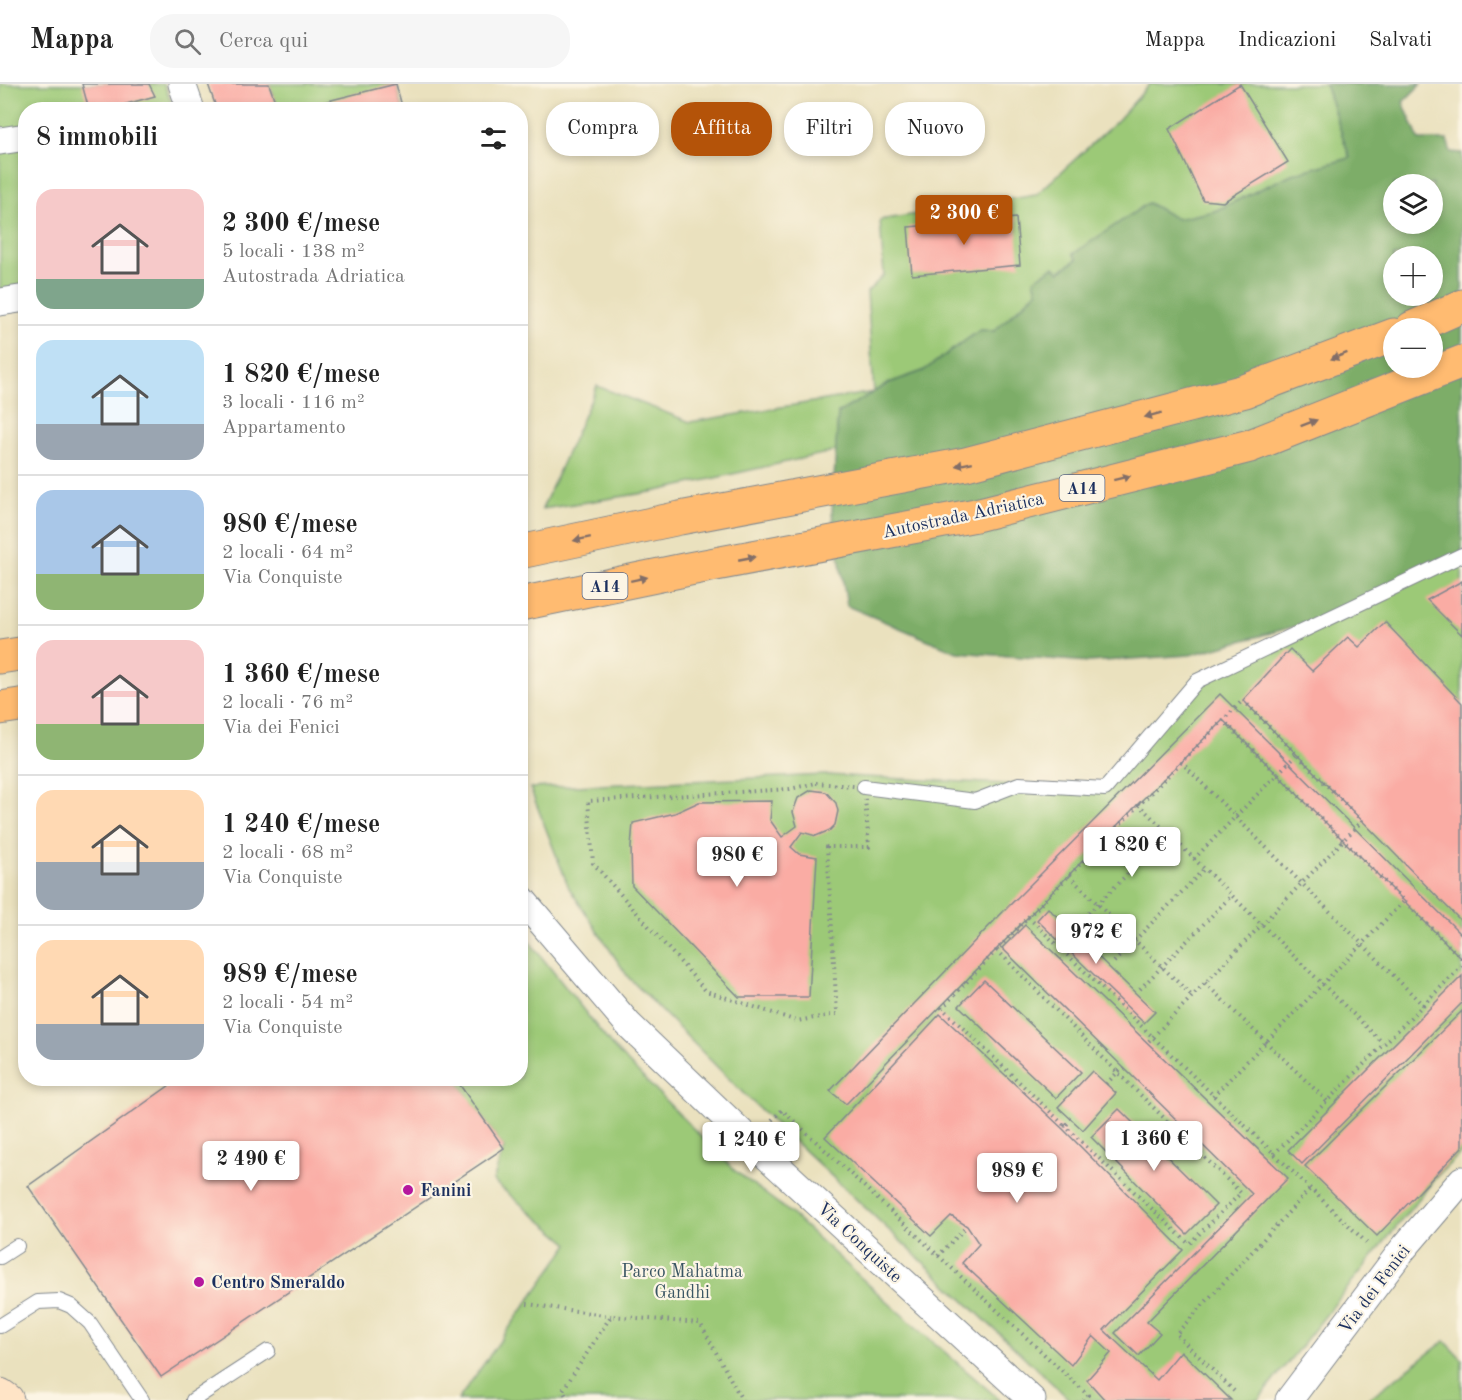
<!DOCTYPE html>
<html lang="it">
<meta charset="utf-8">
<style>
body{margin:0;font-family:"Old Standard TT",serif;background:#f6f6f6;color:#222;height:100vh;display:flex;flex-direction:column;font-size:22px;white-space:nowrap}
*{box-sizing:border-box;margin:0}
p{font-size:20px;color:#767676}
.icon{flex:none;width:33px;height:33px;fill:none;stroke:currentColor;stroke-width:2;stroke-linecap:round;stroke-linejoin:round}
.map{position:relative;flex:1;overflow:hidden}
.details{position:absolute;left:18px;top:18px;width:510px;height:984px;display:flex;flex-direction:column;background:#fff;border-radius:24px;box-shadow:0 3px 9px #0003}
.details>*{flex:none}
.guide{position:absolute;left:546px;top:18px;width:570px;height:54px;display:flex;gap:12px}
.tools{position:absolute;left:1383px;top:90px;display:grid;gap:12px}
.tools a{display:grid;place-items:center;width:60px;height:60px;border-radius:50%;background:#fff;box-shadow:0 3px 9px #0003;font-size:30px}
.price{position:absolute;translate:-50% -51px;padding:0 14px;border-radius:6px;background:#fff;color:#222;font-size:20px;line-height:39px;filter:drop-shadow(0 2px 3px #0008)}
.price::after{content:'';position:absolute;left:50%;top:36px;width:18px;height:14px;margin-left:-9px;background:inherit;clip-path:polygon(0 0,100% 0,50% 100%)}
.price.active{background:#b45309;color:#fff}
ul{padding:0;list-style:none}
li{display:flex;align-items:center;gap:18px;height:150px;padding:0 18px}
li+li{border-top:2px solid #e0e0e0}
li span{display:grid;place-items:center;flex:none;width:168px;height:120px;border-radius:18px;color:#555}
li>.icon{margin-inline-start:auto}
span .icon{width:72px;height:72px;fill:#fffc;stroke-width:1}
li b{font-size:26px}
h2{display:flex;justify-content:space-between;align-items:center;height:72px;padding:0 18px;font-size:26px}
.tag{padding:0 21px;border-radius:24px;background:#fff;box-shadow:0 3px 9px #0003;font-size:21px;line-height:54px}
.tag.active{background:#b45309;color:#fff}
header{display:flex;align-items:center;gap:36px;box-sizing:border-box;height:84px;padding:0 30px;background:#fff;border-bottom:2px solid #e0e0e0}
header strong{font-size:28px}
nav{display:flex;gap:33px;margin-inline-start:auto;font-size:21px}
.search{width:420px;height:54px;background:#f6f6f6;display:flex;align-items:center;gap:15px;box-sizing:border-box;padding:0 21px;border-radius:24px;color:#767676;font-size:22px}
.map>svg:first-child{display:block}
.green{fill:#9cc977;stroke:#5c7c6a;stroke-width:1.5}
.forest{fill:#7dad68;stroke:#4c6e63;stroke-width:1.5;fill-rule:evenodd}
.building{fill:#faaca4}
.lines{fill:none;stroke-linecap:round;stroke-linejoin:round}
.lane-casing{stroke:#82888e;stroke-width:16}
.street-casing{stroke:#82888e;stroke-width:29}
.secondary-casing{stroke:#82888e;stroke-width:35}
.highway-casing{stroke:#82888e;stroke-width:35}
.path{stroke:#82888e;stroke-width:4;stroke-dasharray:1.5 4.5;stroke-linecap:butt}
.lane{stroke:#fff;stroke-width:14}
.street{stroke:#fff;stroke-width:27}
.secondary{stroke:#ffe4c6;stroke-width:33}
.highway{stroke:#ffbb71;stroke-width:33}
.oneway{fill:#826e67}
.poi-dot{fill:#b5179e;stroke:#fcf5e5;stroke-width:2}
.labels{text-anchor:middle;stroke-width:4.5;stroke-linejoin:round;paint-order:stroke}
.shield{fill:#fcf5e5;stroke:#5e6a86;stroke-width:1.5}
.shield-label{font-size:16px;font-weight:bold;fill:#1b2f5e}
.street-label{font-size:18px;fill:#1b2f5e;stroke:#fcf5e5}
.poi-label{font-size:18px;font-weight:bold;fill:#1b2f5e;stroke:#fcf5e5;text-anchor:start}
.park-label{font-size:18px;fill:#3b5664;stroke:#fcf5e5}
</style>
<header>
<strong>Mappa</strong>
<div class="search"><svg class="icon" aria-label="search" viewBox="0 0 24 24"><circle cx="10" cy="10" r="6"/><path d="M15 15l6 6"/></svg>Cerca qui</div>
<nav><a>Mappa</a><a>Indicazioni</a><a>Salvati</a></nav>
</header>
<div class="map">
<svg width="1462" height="1316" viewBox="0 0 1462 1316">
<rect width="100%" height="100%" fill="#fcf5e5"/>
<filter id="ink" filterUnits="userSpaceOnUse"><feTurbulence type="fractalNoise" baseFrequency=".0167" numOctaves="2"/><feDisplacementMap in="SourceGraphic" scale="12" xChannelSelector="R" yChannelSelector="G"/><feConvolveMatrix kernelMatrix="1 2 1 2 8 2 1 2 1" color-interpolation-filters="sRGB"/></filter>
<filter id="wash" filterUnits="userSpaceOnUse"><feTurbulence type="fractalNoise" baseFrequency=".008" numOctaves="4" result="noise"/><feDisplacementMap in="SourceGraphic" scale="24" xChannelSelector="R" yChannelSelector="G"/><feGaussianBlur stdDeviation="1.35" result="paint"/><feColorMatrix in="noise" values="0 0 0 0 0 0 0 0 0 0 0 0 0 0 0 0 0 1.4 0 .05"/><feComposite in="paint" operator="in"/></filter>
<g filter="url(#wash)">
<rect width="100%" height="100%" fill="#eae1be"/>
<!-- green -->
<path class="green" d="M 0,0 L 164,0 L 172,19 L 150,25 L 26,26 L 25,202 L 0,207 Z
M 269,0 L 396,0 L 403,25 L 278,25 Z
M 1150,0 L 1325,0 L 1350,74 L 1292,90 L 1215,127 L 1177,135 L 1073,170 L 1078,175 L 1058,188 L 994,247 L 980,246 L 923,287 L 889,299 L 838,329 L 836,367 L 657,407 L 542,425 L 597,302 L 690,338 L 874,308 L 867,208 L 884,191 L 880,136 L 1036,111 L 1118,36 Z
M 1462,471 L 1462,1068 L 1437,1092 L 1258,1316 L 1070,1316 L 743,1009 L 628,893 L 569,804 L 530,704 L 826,691 L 1105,705 L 1197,597 Z
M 521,847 L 612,962 L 734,1086 L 788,1127 L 893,1223 L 1000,1316 L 458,1316 L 569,1160 L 493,1097 L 504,1064 L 455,995 L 520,994 Z
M 1445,1257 L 1462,1275 L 1462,1316 L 1367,1316 Z"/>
<!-- forest -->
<path class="forest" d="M 1325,0 L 1421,0 L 1403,18 L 1419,56 L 1447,56 L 1451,68 L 1462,69 L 1462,471 L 1336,531 L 1190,571 L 1089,578 L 957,568 L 847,522 L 832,429 L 838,329 L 889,299 L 923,287 L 980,246 L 994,247 L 1037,208 L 1034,195 L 1054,183 L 1059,188 L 1077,175 L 1073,170 L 1148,119 L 1177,135 L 1215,127 L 1292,90 L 1350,74 ZM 1394,100 L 1432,100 L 1432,140 L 1394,140 ZM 1394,172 L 1432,172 L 1432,212 L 1394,212 ZM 1394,244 L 1432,244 L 1432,284 L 1394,284 Z"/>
<g id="blocks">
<!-- building -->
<path class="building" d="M 82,0 L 149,0 L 155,12 L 105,26 L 89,26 Z
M 208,0 L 269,0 L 278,26 L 217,26 Z
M 396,0 L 403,26 L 316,26 L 315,20 Z
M 1240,0 L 1288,78 L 1223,118 L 1203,116 L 1169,45 Z
M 1016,134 L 1020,181 L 912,191 L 908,143 Z
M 1462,497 L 1462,551 L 1427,516 Z
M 1385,538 L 1462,619 L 1462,838 L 1243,616 L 1290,565 L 1312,587 L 1348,553 L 1359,563 Z
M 1220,610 L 1462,851 L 1462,875 L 1223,636 L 1138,720 L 846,1020 L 830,1007 L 996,835 Z
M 811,706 L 826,708 L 836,719 L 838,727 L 835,741 L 830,746 L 816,752 L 802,748 L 791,763 L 799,770 L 817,773 L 809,913 L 739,913 L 632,802 L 631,763 L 633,739 L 675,729 L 699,718 L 772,717 L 770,736 L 782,753 L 797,742 L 793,728 L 798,714 Z
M 1048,824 L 1155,928 L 1144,939 L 1037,836 Z
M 1025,841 L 1288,1094 L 1147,1238 L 1160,1249 L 1139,1272 L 1115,1249 L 1252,1110 L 1002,864 Z
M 1462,892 L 1462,919 L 1302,1080 L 1288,1066 Z
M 984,896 L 1081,988 L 1056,1014 L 959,922 Z
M 1462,927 L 1462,1063 L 1377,1152 L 1305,1082 Z
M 940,930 L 1063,1045 L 1183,1166 L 1104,1246 L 1157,1296 L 1181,1267 L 1231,1316 L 1105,1316 L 1087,1296 L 1111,1269 L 1093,1252 L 1071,1281 L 962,1179 L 979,1160 L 967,1142 L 951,1132 L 931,1152 L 825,1053 Z
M 1092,987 L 1116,1009 L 1083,1046 L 1058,1023 Z
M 180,994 L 455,994 L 504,1064 L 161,1293 L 28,1102 Z
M 1119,1025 L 1216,1121 L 1187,1150 L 1091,1053 Z"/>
</g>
</g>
<g filter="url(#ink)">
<use href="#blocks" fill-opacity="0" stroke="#82888e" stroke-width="1.5"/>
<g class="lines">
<defs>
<path id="lane" d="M 864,703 L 975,717 L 1019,700 L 1105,705 L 1197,597 L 1462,471
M 0,1173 L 17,1162
M 0,1242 L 38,1218 L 59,1217 L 71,1222 L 90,1239 L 142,1316
M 193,1316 L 268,1267"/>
<path id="street" d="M 182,0 L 191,26
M 0,57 L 26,53
M 0,218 L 26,214
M 520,813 L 628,940 L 748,1055 L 1032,1316
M 1289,1316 L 1403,1165 L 1462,1096"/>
<path id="secondary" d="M 0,1311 L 7,1316"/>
<path id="highway" d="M 1412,244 L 1462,222
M 520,468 L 680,434 L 966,380 L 1245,307 L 1394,251
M 520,520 L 689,485 L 976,431 L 1250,362 L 1462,278
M 0,573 L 26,569
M 0,624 L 26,620"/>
</defs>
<!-- lane casing -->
<use href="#lane" class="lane-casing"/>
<!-- street casing -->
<use href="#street" class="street-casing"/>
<!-- secondary casing -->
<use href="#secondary" class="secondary-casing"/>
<!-- highway casing -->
<use href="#highway" class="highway-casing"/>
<!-- path -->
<path class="path" d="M 1227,640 L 1462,875
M 1181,678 L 1423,921 L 1274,1070
M 816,699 L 864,703 L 869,763 L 827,763 L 837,930 L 797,937 L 706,907 L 593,779 L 588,717 L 790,705 Z
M 1138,720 L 1383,959
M 1194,775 L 1296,671
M 1069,792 L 1192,912
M 1028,833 L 1243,616 L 1362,737 L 1148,958
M 1076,842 L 1168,749
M 997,866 L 1117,988 L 1241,1109 L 1189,1160 L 1065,1042 L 1063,1045
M 1114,878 L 1204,785
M 1205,899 L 1327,1017
M 1140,905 L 1232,811
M 1423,921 L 1462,882
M 1106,1000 L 1123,983
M 1213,1012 L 1404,817
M 1072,1035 L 1065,1042 L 942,924 L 1028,833 L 1369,1161
M 772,1036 L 782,1026 L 1088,1311 L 1084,1316
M 938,1172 L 967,1142
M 527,1220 L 611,1232
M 1234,1307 L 1176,1250 L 1310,1105
M 568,1316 L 563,1306 L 611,1232 L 700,1239 L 742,1316"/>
<!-- lane -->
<use href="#lane" class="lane"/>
<!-- street -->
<use href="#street" class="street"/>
<!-- secondary -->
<use href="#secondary" class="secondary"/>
<!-- highway -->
<use href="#highway" class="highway"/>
</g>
<!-- one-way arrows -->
<defs><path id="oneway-solid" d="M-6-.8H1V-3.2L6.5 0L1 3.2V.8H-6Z" transform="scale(1.5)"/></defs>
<g class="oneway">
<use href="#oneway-solid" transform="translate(1339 272) rotate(159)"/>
<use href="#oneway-solid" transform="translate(1153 331) rotate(165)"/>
<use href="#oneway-solid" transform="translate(1309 339) rotate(-21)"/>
<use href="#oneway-solid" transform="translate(964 380) rotate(168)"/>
<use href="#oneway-solid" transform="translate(1122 394) rotate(-14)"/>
<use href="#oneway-solid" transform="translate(582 455) rotate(168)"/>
<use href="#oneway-solid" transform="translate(747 474) rotate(-11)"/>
<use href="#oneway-solid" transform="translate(639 495) rotate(-12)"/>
</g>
</g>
<!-- markers -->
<g class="poi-dot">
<circle cx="408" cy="1106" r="6"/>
<circle cx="199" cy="1198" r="6"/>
</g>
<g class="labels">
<!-- shield labels -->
<g class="shield">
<rect x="1059.5" y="391" width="45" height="26" rx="4.5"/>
<rect x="582.5" y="489" width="45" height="26" rx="4.5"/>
</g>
<g class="shield-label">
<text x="1082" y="410">A14</text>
<text x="605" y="508">A14</text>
</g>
<!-- street labels -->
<g class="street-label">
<text transform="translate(963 431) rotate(-12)" y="6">Autostrada Adriatica</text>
<text transform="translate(860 1158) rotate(43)" y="6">Via Conquiste</text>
<text transform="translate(1374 1205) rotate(-53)" y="6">Via dei Fenici</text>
</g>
<!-- poi labels -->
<g class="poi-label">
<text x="420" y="1112">Fanini</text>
<text x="211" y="1204">Centro Smeraldo</text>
</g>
<!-- park labels -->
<g class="park-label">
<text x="682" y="1193">Parco Mahatma<tspan x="682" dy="21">Gandhi</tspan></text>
</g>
</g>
</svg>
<div class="tools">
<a><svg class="icon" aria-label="layers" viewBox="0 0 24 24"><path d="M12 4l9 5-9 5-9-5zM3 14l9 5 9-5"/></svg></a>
<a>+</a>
<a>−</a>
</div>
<b class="price active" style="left:964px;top:162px">2 300 €</b>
<b class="price" style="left:1132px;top:794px">1 820 €</b>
<b class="price" style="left:737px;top:804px">980 €</b>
<b class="price" style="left:1096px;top:881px">972 €</b>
<b class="price" style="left:1154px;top:1088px">1 360 €</b>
<b class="price" style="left:751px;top:1089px">1 240 €</b>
<b class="price" style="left:251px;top:1108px">2 490 €</b>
<b class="price" style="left:1017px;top:1120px">989 €</b>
<div class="guide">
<a class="tag">Compra</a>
<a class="tag active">Affitta</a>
<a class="tag">Filtri</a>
<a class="tag">Nuovo</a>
</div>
<section class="details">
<h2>8 immobili<svg class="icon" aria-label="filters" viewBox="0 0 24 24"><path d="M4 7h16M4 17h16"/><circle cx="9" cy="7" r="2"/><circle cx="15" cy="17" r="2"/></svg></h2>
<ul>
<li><span style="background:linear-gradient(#f6c9c9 75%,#7fa58c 0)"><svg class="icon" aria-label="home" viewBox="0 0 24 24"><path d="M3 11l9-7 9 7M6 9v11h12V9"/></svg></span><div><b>2 300 €/mese</b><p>5 locali · 138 m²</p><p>Autostrada Adriatica</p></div></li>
<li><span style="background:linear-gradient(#bfe0f5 70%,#9aa5b1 0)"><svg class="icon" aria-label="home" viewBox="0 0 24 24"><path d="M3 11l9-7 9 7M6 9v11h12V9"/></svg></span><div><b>1 820 €/mese</b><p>3 locali · 116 m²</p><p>Appartamento</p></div></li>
<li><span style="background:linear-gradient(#a9c7e8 70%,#8fb573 0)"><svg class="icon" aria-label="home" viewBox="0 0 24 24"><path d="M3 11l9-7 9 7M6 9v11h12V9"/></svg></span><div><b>980 €/mese</b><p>2 locali · 64 m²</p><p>Via Conquiste</p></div></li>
<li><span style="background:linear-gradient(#f6c9c9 70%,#8fb573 0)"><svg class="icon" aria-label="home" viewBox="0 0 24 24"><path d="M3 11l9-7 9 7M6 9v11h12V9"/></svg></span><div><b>1 360 €/mese</b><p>2 locali · 76 m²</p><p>Via dei Fenici</p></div></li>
<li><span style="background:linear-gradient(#ffd9b3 60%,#9aa5b1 0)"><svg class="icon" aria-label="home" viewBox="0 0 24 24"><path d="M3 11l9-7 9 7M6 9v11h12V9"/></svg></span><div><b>1 240 €/mese</b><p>2 locali · 68 m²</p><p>Via Conquiste</p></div></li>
<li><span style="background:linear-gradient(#ffd9b3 70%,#9aa5b1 0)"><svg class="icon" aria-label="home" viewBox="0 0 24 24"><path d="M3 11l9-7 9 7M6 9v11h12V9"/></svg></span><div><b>989 €/mese</b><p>2 locali · 54 m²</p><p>Via Conquiste</p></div></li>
</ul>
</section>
</div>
